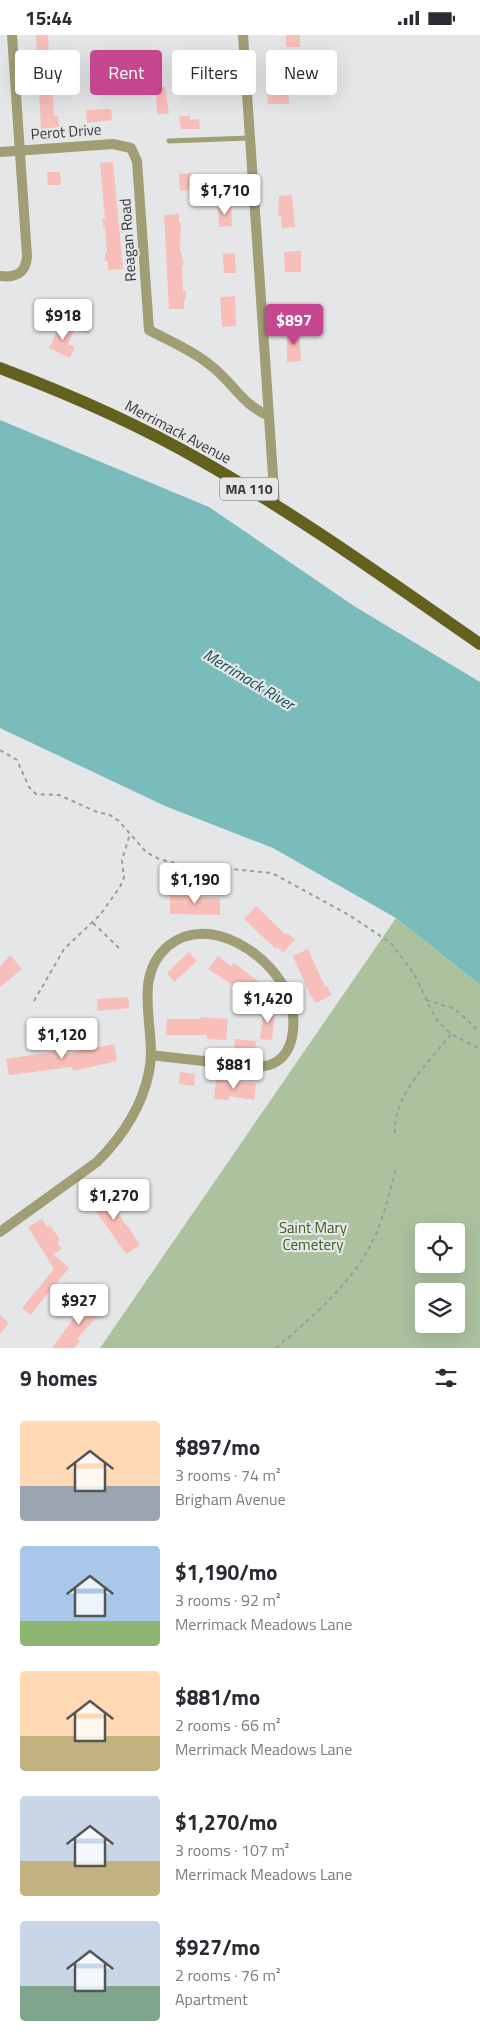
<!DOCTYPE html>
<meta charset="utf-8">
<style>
body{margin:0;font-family:"Titillium Web",sans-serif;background:#f2f2f3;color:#2b2b33;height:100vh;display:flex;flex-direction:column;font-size:19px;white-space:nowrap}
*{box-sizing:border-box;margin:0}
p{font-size:16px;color:#7c7c81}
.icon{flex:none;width:28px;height:28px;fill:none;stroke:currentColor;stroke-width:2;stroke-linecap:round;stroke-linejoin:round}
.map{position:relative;height:1313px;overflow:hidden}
.details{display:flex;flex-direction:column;background:#fff;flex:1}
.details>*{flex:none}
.hud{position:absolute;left:15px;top:15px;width:450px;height:45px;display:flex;gap:10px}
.fabs{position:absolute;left:415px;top:1188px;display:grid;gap:10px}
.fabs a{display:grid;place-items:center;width:50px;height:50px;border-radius:5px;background:#fff;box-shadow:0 5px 20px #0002;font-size:25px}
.price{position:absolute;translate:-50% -42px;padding:0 11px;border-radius:5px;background:#fff;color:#222;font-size:16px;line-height:32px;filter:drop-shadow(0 1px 2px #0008)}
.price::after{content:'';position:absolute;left:50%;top:30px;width:15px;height:11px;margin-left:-8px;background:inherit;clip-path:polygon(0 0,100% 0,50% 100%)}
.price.selected{background:#c64690;color:#fff}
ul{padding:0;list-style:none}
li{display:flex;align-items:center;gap:15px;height:125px;padding:0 20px}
li span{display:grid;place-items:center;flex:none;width:140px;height:100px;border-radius:5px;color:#555}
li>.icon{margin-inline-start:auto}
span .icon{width:60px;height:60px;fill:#fffc;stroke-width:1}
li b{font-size:21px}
h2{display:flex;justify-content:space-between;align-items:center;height:60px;padding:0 20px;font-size:21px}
.pill{padding:0 18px;border-radius:5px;background:#fff;box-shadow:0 5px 20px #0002;font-size:18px;line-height:45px}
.pill.selected{background:#c64690;color:#fff}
.status{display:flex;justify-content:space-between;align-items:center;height:35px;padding:0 25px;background:#fff;direction:ltr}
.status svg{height:14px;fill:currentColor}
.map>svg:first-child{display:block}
.green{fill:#acc19e;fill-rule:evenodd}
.water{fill:#7abcbc}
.building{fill:#f8beb9}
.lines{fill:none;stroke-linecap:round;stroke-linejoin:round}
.path{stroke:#9b9c9d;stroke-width:2;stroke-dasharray:4 4;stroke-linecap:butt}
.service{stroke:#9f9e75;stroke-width:5}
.minor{stroke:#9f9e75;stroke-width:10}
.primary{stroke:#64611f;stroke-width:12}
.labels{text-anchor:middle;stroke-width:4.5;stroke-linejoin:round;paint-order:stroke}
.shield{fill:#e5e6e8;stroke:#6c6c6e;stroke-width:1}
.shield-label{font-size:14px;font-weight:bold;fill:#383839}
.street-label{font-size:15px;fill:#383839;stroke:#e5e6e8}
.park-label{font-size:15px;fill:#406123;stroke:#e5e6e8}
.water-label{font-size:16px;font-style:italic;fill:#144f4f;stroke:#e5e6e8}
</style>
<div class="status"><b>15:44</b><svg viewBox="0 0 49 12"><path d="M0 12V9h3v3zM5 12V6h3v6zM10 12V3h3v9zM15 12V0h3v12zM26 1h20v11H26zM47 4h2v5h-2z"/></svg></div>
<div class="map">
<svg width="480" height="1313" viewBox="0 0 480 1313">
<rect width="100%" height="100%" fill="#e5e6e8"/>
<!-- green -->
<path class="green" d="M 396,883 L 480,950 L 480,1313 L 100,1313 ZM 424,1196 L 456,1196 L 456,1229 L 424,1229 ZM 424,1256 L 456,1256 L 456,1289 L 424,1289 Z"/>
<!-- water -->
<path class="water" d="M 0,385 L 209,472 L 354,571 L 480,647 L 480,950 L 396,883 L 273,813 L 165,771 L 0,693 Z"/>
<!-- building -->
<path class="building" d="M 36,0 L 48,0 L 50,38 L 56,38 L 56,46 L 52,47 L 54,81 L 58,81 L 59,92 L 41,94 Z
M 286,0 L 300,0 L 300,12 L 286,12 Z
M 279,49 L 280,57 L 288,57 L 289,69 L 268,69 L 267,50 Z
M 156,52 L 165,52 L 169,79 L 157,79 Z
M 111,74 L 112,85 L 87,88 L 86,75 Z
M 179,81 L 190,81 L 190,85 L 199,84 L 200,94 L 181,94 Z
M 113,127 L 123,234 L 108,235 L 108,226 L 105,226 L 105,218 L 107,218 L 105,192 L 103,192 L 102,184 L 105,184 L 100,128 Z
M 47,137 L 60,137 L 61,150 L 48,150 Z
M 191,138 L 193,154 L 180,156 L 179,139 Z
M 292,160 L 295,192 L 282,193 L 281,181 L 278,181 L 279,161 Z
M 231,170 L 232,191 L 219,192 L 218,171 Z
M 179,179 L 179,188 L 181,187 L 180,213 L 184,230 L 182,230 L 183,256 L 186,256 L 186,265 L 184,265 L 184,274 L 169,274 L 164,180 Z
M 301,216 L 301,237 L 285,237 L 284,217 Z
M 235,218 L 236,238 L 224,238 L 223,219 Z
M 235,261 L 236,291 L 222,292 L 220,262 Z
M 80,284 L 93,290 L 89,299 L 76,294 Z
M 61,288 L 75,294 L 68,309 L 75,312 L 70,323 L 49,313 Z
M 299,295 L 301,326 L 287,327 L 287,296 Z
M 170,860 L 220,863 L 220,880 L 170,879 Z
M 256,871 L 286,900 L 287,898 L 295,904 L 284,917 L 277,912 L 276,914 L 244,884 Z
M 308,914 L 325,952 L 327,951 L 332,960 L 316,968 L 310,960 L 293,921 Z
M 189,917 L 197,926 L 174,947 L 167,938 Z
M 10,920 L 22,934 L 0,952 L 0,932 Z
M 218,921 L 231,931 L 234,928 L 260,948 L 250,961 L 208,934 Z
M 128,962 L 129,973 L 98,976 L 97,964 Z
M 264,973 L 275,975 L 272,1005 L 260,1004 Z
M 200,982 L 228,984 L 226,1005 L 207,1004 L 207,1000 L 166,1000 L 167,984 L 200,984 Z
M 235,1004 L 256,1006 L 255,1017 L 234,1015 Z
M 114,1009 L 117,1026 L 73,1036 L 72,1032 L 9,1040 L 6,1024 L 59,1016 L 60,1020 Z
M 180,1037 L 195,1039 L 194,1051 L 179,1049 Z
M 216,1045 L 256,1048 L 254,1065 L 229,1061 L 229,1065 L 214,1064 Z
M 103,1152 L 126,1191 L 127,1190 L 140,1210 L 126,1219 L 91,1169 L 93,1168 L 89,1161 Z
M 42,1184 L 47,1192 L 50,1190 L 60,1205 L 57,1207 L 62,1214 L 53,1219 L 69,1233 L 30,1280 L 22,1273 L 54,1234 L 28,1192 Z
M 92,1264 L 104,1274 L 77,1304 L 80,1306 L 74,1313 L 52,1313 L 76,1280 L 77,1282 Z
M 0,1280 L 9,1288 L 0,1299 Z"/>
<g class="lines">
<!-- path -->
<path class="path" d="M 0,715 L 17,725 L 29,752 L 36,759 L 59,760 L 97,777 L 110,780 L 119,786 L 146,817 L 159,824 L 179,829 L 272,838 L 349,880 L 391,908 L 414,939 L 436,984 L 451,999 L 480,1014
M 93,888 L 119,913
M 426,965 L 455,974 L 480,997
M 34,966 L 64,914 L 100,880 L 120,852 L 124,842 L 122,825 L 130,799
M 395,1098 C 393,1059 429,1028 451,999
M 276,1313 C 315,1280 356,1245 377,1197 C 385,1177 390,1155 396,1134"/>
<!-- service -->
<path class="service" d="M 169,106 L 249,103"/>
<!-- minor -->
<path class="minor" d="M 243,0 L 275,470
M 0,117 L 113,109 L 131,113 L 137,126 L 149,295 C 169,306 192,315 210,330 C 233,347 241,369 269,381
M 0,241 C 16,243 26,238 27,221 L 12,0
M 0,1197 L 97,1127 C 122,1102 142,1072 149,1037 C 158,995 130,944 168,911 C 209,877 273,920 289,963 C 298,987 295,1027 264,1031 C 252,1033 238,1030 226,1028 C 201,1026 176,1023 151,1020"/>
<!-- primary -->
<path class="primary" d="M 0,333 C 69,359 138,389 202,426 C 299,481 389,546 480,609"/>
</g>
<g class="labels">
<!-- shield labels -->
<rect class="shield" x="220" y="442.5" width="58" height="23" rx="4"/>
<g class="shield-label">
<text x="249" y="459">MA 110</text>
</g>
<!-- street labels -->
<g class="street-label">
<text transform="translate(66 97) rotate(-4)" y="5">Perot Drive</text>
<text transform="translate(128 205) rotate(-94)" y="5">Reagan Road</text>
<text transform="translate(178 397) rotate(28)" y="5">Merrimack Avenue</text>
</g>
<!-- park labels -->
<g class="park-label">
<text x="313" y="1198">Saint Mary<tspan x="313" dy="17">Cemetery</tspan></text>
</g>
<!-- water labels -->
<g class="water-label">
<text transform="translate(249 644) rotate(31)" y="6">Merrimack River</text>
</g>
</g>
</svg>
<div class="fabs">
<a><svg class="icon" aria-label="locate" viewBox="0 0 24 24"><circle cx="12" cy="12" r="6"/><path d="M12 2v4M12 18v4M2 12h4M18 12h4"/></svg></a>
<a><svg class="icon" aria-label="layers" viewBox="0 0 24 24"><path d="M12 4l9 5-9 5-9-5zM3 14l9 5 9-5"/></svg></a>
</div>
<b class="price" style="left:225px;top:181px">$1,710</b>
<b class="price" style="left:63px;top:306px">$918</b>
<b class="price selected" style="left:294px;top:311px">$897</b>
<b class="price" style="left:195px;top:870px">$1,190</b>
<b class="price" style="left:268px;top:989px">$1,420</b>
<b class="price" style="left:62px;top:1025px">$1,120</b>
<b class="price" style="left:234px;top:1055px">$881</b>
<b class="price" style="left:114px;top:1186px">$1,270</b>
<b class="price" style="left:79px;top:1291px">$927</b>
<div class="hud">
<a class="pill">Buy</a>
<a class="pill selected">Rent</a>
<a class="pill">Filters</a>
<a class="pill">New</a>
</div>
</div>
<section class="details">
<h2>9 homes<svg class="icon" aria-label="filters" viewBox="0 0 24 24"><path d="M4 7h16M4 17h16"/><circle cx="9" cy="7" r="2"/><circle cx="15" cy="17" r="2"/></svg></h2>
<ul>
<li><span style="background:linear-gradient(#ffd9b3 65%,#9aa5b1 0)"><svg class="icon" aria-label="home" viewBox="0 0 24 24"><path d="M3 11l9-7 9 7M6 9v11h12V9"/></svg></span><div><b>$897/mo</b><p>3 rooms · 74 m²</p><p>Brigham Avenue</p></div></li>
<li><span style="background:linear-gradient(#a9c7e8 75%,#8fb573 0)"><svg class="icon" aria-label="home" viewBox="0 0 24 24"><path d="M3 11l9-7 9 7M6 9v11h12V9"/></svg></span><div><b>$1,190/mo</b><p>3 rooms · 92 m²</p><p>Merrimack Meadows Lane</p></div></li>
<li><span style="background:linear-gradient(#ffd9b3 65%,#c2b280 0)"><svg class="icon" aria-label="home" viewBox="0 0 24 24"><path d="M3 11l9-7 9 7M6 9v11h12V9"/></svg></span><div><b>$881/mo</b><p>2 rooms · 66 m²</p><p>Merrimack Meadows Lane</p></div></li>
<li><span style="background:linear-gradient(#c9d6e8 65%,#c2b280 0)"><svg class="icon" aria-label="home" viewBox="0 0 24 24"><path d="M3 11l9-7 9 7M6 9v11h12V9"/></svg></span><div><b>$1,270/mo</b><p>3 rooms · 107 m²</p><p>Merrimack Meadows Lane</p></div></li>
<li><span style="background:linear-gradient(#c9d6e8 65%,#7fa58c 0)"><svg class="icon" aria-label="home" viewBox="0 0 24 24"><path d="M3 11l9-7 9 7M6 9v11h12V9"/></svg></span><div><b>$927/mo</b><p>2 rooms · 76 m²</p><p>Apartment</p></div></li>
</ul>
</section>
